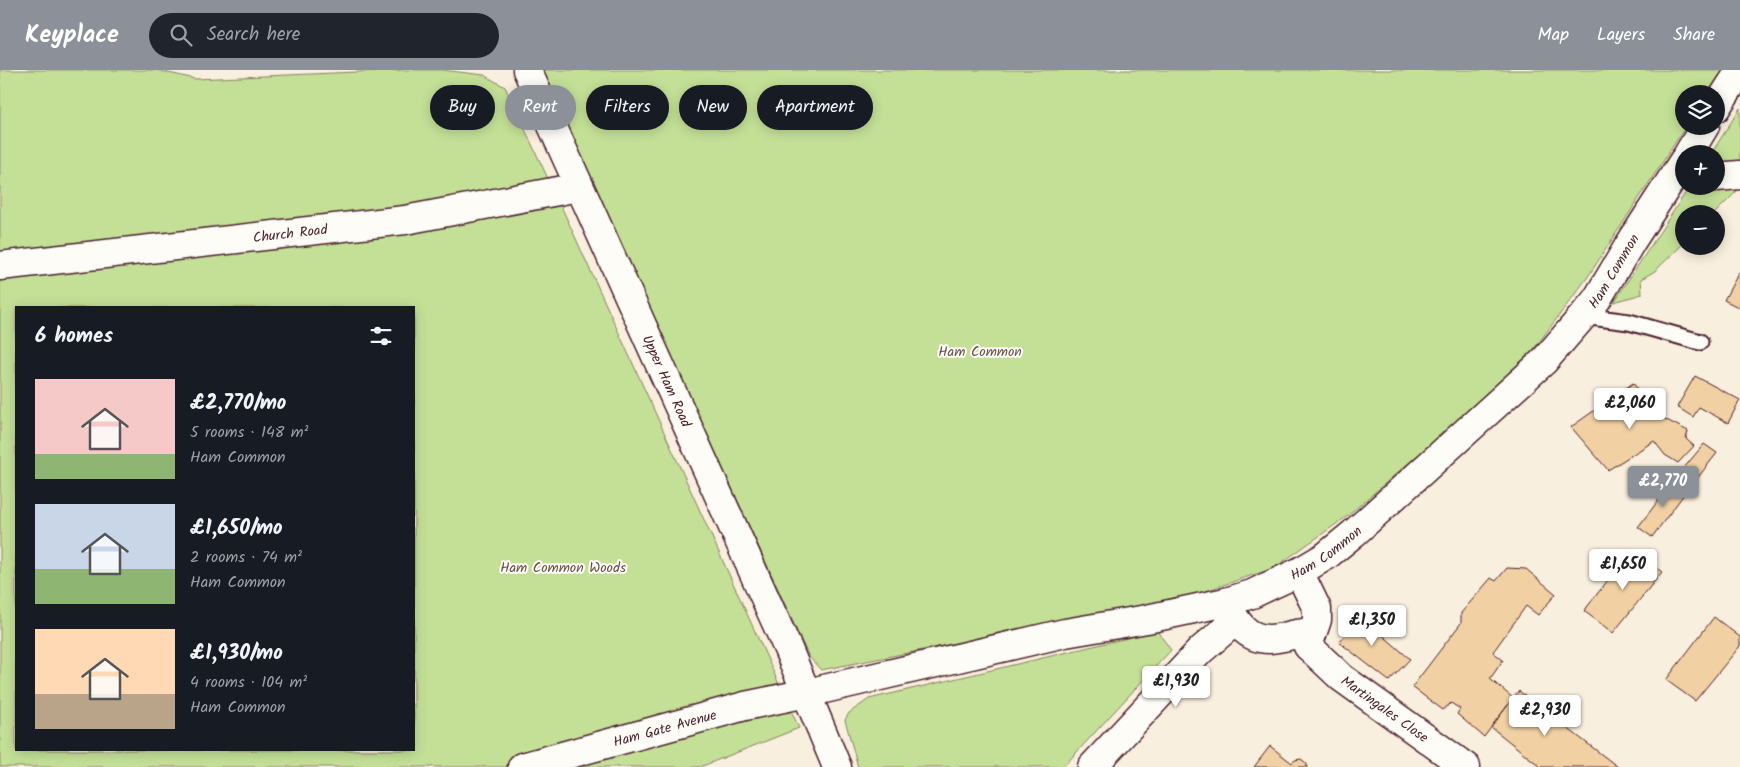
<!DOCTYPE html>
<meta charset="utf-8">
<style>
body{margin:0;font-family:Kalam,sans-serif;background:#20242c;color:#f1f3f6;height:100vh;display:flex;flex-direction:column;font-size:19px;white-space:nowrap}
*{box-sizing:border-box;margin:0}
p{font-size:16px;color:#9ea1a6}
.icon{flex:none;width:28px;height:28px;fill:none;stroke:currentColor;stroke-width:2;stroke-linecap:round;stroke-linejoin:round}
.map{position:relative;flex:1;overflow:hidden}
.sheet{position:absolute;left:15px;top:236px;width:400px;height:445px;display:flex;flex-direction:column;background:#171b24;border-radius:0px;box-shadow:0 2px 12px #0003}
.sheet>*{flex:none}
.banner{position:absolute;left:430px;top:15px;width:475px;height:45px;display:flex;gap:10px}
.tools{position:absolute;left:1675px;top:15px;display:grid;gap:10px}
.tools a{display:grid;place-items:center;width:50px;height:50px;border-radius:50%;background:#171b24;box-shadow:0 2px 12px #0003;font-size:25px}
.price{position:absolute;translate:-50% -42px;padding:0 11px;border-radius:5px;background:#fff;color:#222;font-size:16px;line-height:32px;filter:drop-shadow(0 1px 2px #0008)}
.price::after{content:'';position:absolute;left:50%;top:30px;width:15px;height:11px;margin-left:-8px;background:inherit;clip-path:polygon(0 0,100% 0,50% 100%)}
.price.active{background:#8c9099;color:#fff}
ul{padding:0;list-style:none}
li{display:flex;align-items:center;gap:15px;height:125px;padding:0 20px}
li span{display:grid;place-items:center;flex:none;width:140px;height:100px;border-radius:0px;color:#555}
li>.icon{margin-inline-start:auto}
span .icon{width:60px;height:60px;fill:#fffc;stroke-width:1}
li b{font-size:21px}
h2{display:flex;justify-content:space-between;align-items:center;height:60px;padding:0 20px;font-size:21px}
.pill{padding:0 18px;border-radius:22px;background:#171b24;box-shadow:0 2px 12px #0003;font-size:18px;line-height:45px}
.pill.active{background:#8c9099;color:#fff}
header{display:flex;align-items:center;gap:30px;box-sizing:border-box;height:70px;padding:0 25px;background:#8c9099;color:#fff}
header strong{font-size:24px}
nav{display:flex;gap:28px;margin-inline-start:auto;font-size:18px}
.search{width:350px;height:45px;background:#20242c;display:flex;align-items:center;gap:12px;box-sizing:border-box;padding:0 18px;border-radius:28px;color:#9ea1a6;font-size:19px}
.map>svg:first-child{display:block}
.green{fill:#c4e097;stroke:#878061;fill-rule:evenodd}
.building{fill:#f1d0a3;stroke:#4a1f2b}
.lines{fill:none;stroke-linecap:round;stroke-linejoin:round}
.service-casing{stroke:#4a1f2b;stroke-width:19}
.minor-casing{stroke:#4a1f2b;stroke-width:31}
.tertiary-casing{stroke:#4a1f2b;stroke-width:31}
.secondary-casing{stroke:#4a1f2b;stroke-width:31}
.primary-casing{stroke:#4a1f2b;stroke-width:31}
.service{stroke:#fdfcf7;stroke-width:15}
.minor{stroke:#fdfcf7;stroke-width:28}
.tertiary{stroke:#fdfcf7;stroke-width:28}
.secondary{stroke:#fdfcf7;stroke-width:28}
.primary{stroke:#fdfcf7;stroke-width:28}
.labels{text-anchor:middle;stroke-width:4;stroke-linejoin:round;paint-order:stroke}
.street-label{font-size:14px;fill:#4a1f2b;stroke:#fdfcf7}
.park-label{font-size:14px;fill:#684f46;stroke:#fdfcf7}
</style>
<header>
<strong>Keyplace</strong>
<div class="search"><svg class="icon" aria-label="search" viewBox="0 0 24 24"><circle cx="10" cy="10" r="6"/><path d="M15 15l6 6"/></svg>Search here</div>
<nav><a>Map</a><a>Layers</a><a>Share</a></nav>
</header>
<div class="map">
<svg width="1740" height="697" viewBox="0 0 1740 697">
<rect width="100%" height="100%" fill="#f9efde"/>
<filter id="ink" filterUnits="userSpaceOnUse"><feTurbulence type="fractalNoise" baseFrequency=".02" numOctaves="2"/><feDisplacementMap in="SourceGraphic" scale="10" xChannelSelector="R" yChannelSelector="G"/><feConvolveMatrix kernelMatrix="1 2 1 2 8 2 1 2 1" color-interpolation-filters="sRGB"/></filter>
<g filter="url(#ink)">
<!-- green -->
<path class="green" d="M 0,0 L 156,0 L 195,9 L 403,0 L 442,0 L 484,5 L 505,17 L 566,147 L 799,658 L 700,697 L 0,697 ZM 16,238 L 414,238 L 414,680 L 16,680 Z
M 541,0 L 1723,0 L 1707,24 L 1684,24 L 1684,56 L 1686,56 L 1587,208 L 1533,280 L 1447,360 L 1346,447 L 1274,498 L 1181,529 L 821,600 L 809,587 Z
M 1740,38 L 1740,118 L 1714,144 L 1684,144 L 1684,173 L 1655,201 L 1641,209 L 1642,224 L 1614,232 L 1690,116 L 1716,116 L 1716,84 L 1711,84 Z
M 1157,561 L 1171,580 L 1063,697 L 858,697 L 845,650 L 849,643 L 869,629 Z"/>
<!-- building -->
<path class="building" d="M 1739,202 L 1740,203 L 1740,238 L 1724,230 Z
M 1695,306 L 1740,330 L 1728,353 L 1699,337 L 1693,347 L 1677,337 Z
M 1633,313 L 1655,344 L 1688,361 L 1686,369 L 1694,376 L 1678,393 L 1665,385 L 1654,371 L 1608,400 L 1571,357 Z
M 1704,374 L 1717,383 L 1692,415 L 1678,405 Z
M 1675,409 L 1688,419 L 1652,467 L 1638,457 Z
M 1632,479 L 1662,502 L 1613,563 L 1584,541 Z
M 1507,498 L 1526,499 L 1556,524 L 1538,545 L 1526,536 L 1493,582 L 1503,590 L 1490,609 L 1513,628 L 1484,667 L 1457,644 L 1460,639 L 1451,633 L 1443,640 L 1412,617 L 1461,553 L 1461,543 L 1491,508 L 1496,511 Z
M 1356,542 L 1410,589 L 1389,611 L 1339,572 L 1345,565 L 1339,559 Z
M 1714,547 L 1740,567 L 1740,576 L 1695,631 L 1666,610 Z
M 1519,621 L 1618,697 L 1541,697 L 1491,657 Z
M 1270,676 L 1292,693 L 1295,690 L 1301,689 L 1306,693 L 1308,697 L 1254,697 Z"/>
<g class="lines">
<defs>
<path id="service" d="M 1583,246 L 1629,252 L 1700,272"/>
<g id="minor">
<path d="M 1716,107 L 1740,105"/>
<path id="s1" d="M 0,196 L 405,150 L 579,117"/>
<path d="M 1299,502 L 1317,539 L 1317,550 L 1308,576"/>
<path id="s2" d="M 1226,532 C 1235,551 1246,569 1269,569 C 1281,569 1292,564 1304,563 L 1308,576 L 1342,608 L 1466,697"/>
<path d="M 1092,697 L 1200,581 L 1235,551"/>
</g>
<g id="tertiary">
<path d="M 1716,38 L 1740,1"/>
<path d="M 1688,84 L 1705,56"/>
<path id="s3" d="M 807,623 L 1065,563 L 1147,549 L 1226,532 L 1252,524 L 1299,502 L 1326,486 L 1354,463 L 1544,291 L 1583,246 L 1597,229 L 1631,172 L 1684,90"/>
</g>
<g id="secondary">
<path id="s4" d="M 522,697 L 745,636 L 807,623"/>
</g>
<g id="primary">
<path id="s5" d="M 527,0 L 788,579 L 837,697"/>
</g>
</defs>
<!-- service casing -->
<use href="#service" class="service-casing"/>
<!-- minor casing -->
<use href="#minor" class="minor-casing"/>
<!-- tertiary casing -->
<use href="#tertiary" class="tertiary-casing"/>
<!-- secondary casing -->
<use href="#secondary" class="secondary-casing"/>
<!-- primary casing -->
<use href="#primary" class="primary-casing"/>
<!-- service -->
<use href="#service" class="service"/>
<!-- minor -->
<use href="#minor" class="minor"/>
<!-- tertiary -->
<use href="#tertiary" class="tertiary"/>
<!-- secondary -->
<use href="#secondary" class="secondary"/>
<!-- primary -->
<use href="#primary" class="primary"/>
</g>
</g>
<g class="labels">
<!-- street labels -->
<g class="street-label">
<text dy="5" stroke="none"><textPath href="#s1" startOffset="292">Church Road</textPath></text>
<text dy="5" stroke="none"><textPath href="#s3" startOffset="946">Ham Common</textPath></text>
<text dy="5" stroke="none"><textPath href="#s5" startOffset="341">Upper Ham Road</textPath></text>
<text dy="5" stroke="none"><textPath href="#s3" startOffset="541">Ham Common</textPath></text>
<text dy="5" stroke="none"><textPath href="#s2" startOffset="209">Martingales Close</textPath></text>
<text dy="5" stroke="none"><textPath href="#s4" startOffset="148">Ham Gate Avenue</textPath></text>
</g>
<!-- park labels -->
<g class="park-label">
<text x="980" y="286">Ham Common</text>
<text x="563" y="502">Ham Common Woods</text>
</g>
</g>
</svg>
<div class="tools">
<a><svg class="icon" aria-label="layers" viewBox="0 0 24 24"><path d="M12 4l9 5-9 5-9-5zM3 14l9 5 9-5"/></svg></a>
<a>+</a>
<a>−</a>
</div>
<b class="price" style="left:1630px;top:360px">£2,060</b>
<b class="price active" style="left:1663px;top:438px">£2,770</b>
<b class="price" style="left:1623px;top:521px">£1,650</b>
<b class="price" style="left:1372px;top:577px">£1,350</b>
<b class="price" style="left:1176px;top:638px">£1,930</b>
<b class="price" style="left:1545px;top:667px">£2,930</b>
<div class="banner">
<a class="pill">Buy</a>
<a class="pill active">Rent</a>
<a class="pill">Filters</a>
<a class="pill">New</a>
<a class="pill">Apartment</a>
</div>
<section class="sheet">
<h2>6 homes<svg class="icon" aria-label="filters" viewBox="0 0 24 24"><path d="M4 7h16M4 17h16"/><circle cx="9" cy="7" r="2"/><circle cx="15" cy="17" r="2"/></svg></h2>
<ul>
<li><span style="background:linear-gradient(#f6c9c9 75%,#8fb573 0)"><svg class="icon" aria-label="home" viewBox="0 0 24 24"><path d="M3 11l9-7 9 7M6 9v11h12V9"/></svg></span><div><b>£2,770/mo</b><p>5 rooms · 148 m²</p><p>Ham Common</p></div></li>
<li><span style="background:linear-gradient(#c9d6e8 65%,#8fb573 0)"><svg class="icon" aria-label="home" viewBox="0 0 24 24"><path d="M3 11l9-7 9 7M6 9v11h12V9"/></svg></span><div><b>£1,650/mo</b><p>2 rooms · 74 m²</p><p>Ham Common</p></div></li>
<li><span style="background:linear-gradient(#ffd9b3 65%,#b9a48a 0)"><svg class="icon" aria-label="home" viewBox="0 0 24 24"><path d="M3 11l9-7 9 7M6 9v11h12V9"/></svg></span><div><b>£1,930/mo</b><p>4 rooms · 104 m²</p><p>Ham Common</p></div></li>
</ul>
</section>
</div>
